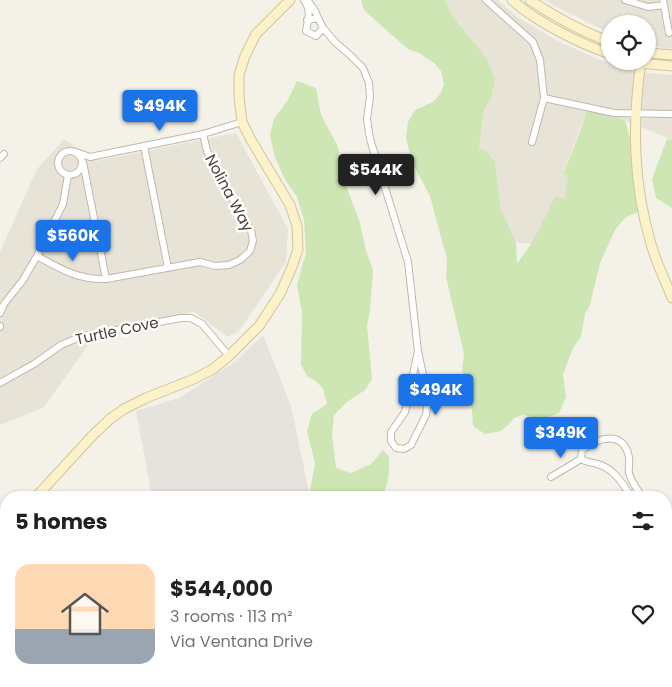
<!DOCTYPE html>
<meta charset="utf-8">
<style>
body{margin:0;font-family:Poppins,sans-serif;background:#f2f2f2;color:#202124;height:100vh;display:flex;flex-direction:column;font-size:19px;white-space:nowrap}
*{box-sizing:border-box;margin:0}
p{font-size:16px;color:#757577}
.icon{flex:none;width:28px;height:28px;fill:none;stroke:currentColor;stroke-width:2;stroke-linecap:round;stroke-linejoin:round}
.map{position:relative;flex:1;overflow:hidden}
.side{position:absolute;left:0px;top:491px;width:672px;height:196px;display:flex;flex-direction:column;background:#fff;border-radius:20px 20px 0 0;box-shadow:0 1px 4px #0004}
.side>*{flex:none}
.controls{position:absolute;left:601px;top:15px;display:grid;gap:10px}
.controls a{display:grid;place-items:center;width:55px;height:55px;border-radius:50%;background:#fff;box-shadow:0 1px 4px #0004;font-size:25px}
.price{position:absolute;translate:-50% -42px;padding:0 11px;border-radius:5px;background:#1a73e8;color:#fff;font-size:16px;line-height:32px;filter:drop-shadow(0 1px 2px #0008)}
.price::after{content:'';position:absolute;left:50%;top:30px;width:15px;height:11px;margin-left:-8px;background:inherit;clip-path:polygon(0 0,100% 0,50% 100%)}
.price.current{background:#222;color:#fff}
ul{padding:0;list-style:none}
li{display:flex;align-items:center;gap:15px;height:125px;padding:0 15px}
li span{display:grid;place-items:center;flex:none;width:140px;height:100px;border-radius:15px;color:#555}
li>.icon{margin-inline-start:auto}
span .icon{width:60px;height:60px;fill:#fffc;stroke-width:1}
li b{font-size:21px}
h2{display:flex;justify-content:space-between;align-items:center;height:60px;padding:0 15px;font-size:21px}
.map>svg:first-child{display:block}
.residential{fill:#e7e3d7}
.industrial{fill:#e6e2dd}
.green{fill:#cde6b4}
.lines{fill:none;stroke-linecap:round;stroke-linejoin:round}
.street-casing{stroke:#bfb9ac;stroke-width:8}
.secondary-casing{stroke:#d1c59a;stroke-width:11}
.street{stroke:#fff;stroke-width:6}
.secondary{stroke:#fcf2ca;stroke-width:9}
.labels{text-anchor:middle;stroke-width:5;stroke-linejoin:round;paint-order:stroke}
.street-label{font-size:15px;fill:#474138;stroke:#fff}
</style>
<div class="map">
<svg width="672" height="687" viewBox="0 0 672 687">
<rect width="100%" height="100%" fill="#f4f1e9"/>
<!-- residential -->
<path class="residential" d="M 445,0 L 498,0 L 517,17 L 560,42 L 600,60 L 639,72 L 672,75 L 672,140 L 625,120 L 587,110 L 563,173 L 568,176 L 564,199 L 547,214 L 545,221 L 531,244 L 516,242 L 501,209 L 495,162 L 487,152 L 479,147 L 484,110 L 491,98 L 462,27 L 451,14 Z
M 546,0 L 672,0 L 672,49 L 666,49 L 648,44 L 648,24 L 610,24 L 610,33 L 551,4 Z
M 236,133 L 288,229 L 286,262 L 239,331 L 228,337 L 194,312 L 100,329 L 43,408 L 0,425 L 0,252 L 37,169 L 64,139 L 96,161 Z"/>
<!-- industrial -->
<path class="industrial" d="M 263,335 L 291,406 L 310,497 L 152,497 L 136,411 L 179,398 L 235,362 Z
M 6,645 L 6,681 L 107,681 L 110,687 L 0,687 L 0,646 Z"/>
<!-- green -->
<path class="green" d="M 361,0 L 445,0 L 451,14 L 487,59 L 495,80 L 491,98 L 484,110 L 479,147 L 487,152 L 495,162 L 501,209 L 516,242 L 517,263 C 534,243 544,220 555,197 L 564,198 L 568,176 L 563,174 L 581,129 L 587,110 L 625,120 L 630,138 L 632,169 L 640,212 L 630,215 L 623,220 L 615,230 L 600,263 L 590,305 L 585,314 L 581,337 L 575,345 L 570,355 L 563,375 L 566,397 L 559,413 L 542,419 L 523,415 L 514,418 L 510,423 L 501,431 L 485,434 L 473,426 L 472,411 L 467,392 L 462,370 L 464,354 L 446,277 L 447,259 L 430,196 L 412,162 L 406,138 L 408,122 L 415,110 L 433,102 L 441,93 L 444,84 L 441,71 L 434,63 L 419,53 L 408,49 L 376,21 L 364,10 Z
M 297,81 L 316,88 L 321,115 L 337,145 L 342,161 L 347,188 L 360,223 L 366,251 L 373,270 L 370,312 L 367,325 L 372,379 L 365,390 L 347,402 L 334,415 L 332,434 L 336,468 L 351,473 L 371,464 L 383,450 L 389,456 C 389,472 390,484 381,497 L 312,497 L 310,490 L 315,463 L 307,431 L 312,414 L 327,404 L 323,389 L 316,381 L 308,377 L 301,365 L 302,312 L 297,285 L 306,253 L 304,220 L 297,197 L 286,181 L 275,158 L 270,135 L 274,119 L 288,100 Z
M 667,139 L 672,140 L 672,208 L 656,198 L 652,179 Z
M 174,681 L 233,681 L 230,687 L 173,687 Z
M 399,681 L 456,681 L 461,687 L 409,687 L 408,683 Z
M 506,681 L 636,681 L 646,687 L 512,687 Z"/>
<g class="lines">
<defs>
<path id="street" d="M 304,0 C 312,12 308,18 306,31 L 316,36 L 323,28 L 318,18 L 307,20
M 307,0 L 314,9 L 318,18
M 486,0 L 533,42 L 540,60 L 544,98 L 532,142
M 625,0 L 648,7 L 664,5
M 663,0 L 669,33
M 323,28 L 335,42 L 350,55 L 363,68 L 369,83 L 370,97 L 367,119 L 370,139 L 408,262 L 418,351 L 428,399 L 426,415 L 411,445 L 404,449 L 396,448 L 391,441 L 391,432 L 405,412 L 418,351
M 544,98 L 614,113 L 672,114
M 144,146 L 168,268
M58 163a12 12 0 1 1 24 0a12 12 0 1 1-24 0Z
M 76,152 L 90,157 L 203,134 L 242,122
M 0,158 L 4,154
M 83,162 L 106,279
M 37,256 C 61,269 78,280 106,279 L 200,262 L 215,266 L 229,265 L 240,260 L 250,251 L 253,241 L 251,230 L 215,168 L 207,151 L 203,134
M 0,313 L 4,304 L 23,280 L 37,256 L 63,204 L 68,175
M 0,326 L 0,327
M 0,383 L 34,364 L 61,345 L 80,337 L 181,318 L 191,318 L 202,324 L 229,356
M 581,459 L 582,450 C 599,437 623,430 629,457 C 630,463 628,468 629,473 C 631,482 638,490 643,498
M 581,459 C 587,463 591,462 597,464 C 614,468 623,484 632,498
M 551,477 L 581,459
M 666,549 L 672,554
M 666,561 L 672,565
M 672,599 L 669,613 L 672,627
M 0,635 L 6,634"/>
<path id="secondary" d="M 512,0 C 537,22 578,43 610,54
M 530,0 C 555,17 581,31 610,42
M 648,53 L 672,55
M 635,61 L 640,63 L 672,66
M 641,61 C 632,124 633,183 651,244 C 656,262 665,280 672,298
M 35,498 L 94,434 L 110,419 L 124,409 L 146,398 L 194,379 L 213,369 L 229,356 L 259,326 L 280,294 L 292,267 L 298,249 L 297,226 L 290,205 L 251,140 L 242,122 L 239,97 L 239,75 L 245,56 L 256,34 L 290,0
M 0,535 L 6,528"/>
</defs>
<!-- street casing -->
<use href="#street" class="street-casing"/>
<!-- secondary casing -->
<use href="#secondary" class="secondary-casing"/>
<!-- street -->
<use href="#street" class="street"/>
<!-- secondary -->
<use href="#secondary" class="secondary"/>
</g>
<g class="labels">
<!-- street labels -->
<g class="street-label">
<text transform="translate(229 193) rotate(62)" y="5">Nolina Way</text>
<text transform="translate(117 331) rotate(-12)" y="5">Turtle Cove</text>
</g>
</g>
</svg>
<div class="controls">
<a><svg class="icon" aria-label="locate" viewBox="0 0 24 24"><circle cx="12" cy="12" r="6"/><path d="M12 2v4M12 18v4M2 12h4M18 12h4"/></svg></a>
</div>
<b class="price" style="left:160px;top:132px">$494K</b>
<b class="price current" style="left:376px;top:196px">$544K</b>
<b class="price" style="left:73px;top:262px">$560K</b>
<b class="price" style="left:436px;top:416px">$494K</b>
<b class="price" style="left:561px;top:459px">$349K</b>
<section class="side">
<h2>5 homes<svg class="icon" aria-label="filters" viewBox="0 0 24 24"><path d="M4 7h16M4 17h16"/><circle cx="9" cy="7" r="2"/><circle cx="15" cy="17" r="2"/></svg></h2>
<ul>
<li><span style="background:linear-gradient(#ffd9b3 65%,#9aa5b1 0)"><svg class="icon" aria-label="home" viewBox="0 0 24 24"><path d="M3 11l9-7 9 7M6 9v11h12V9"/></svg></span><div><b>$544,000</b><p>3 rooms · 113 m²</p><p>Via Ventana Drive</p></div><svg class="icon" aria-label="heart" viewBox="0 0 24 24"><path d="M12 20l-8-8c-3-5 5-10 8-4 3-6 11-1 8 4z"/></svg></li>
</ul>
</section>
</div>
